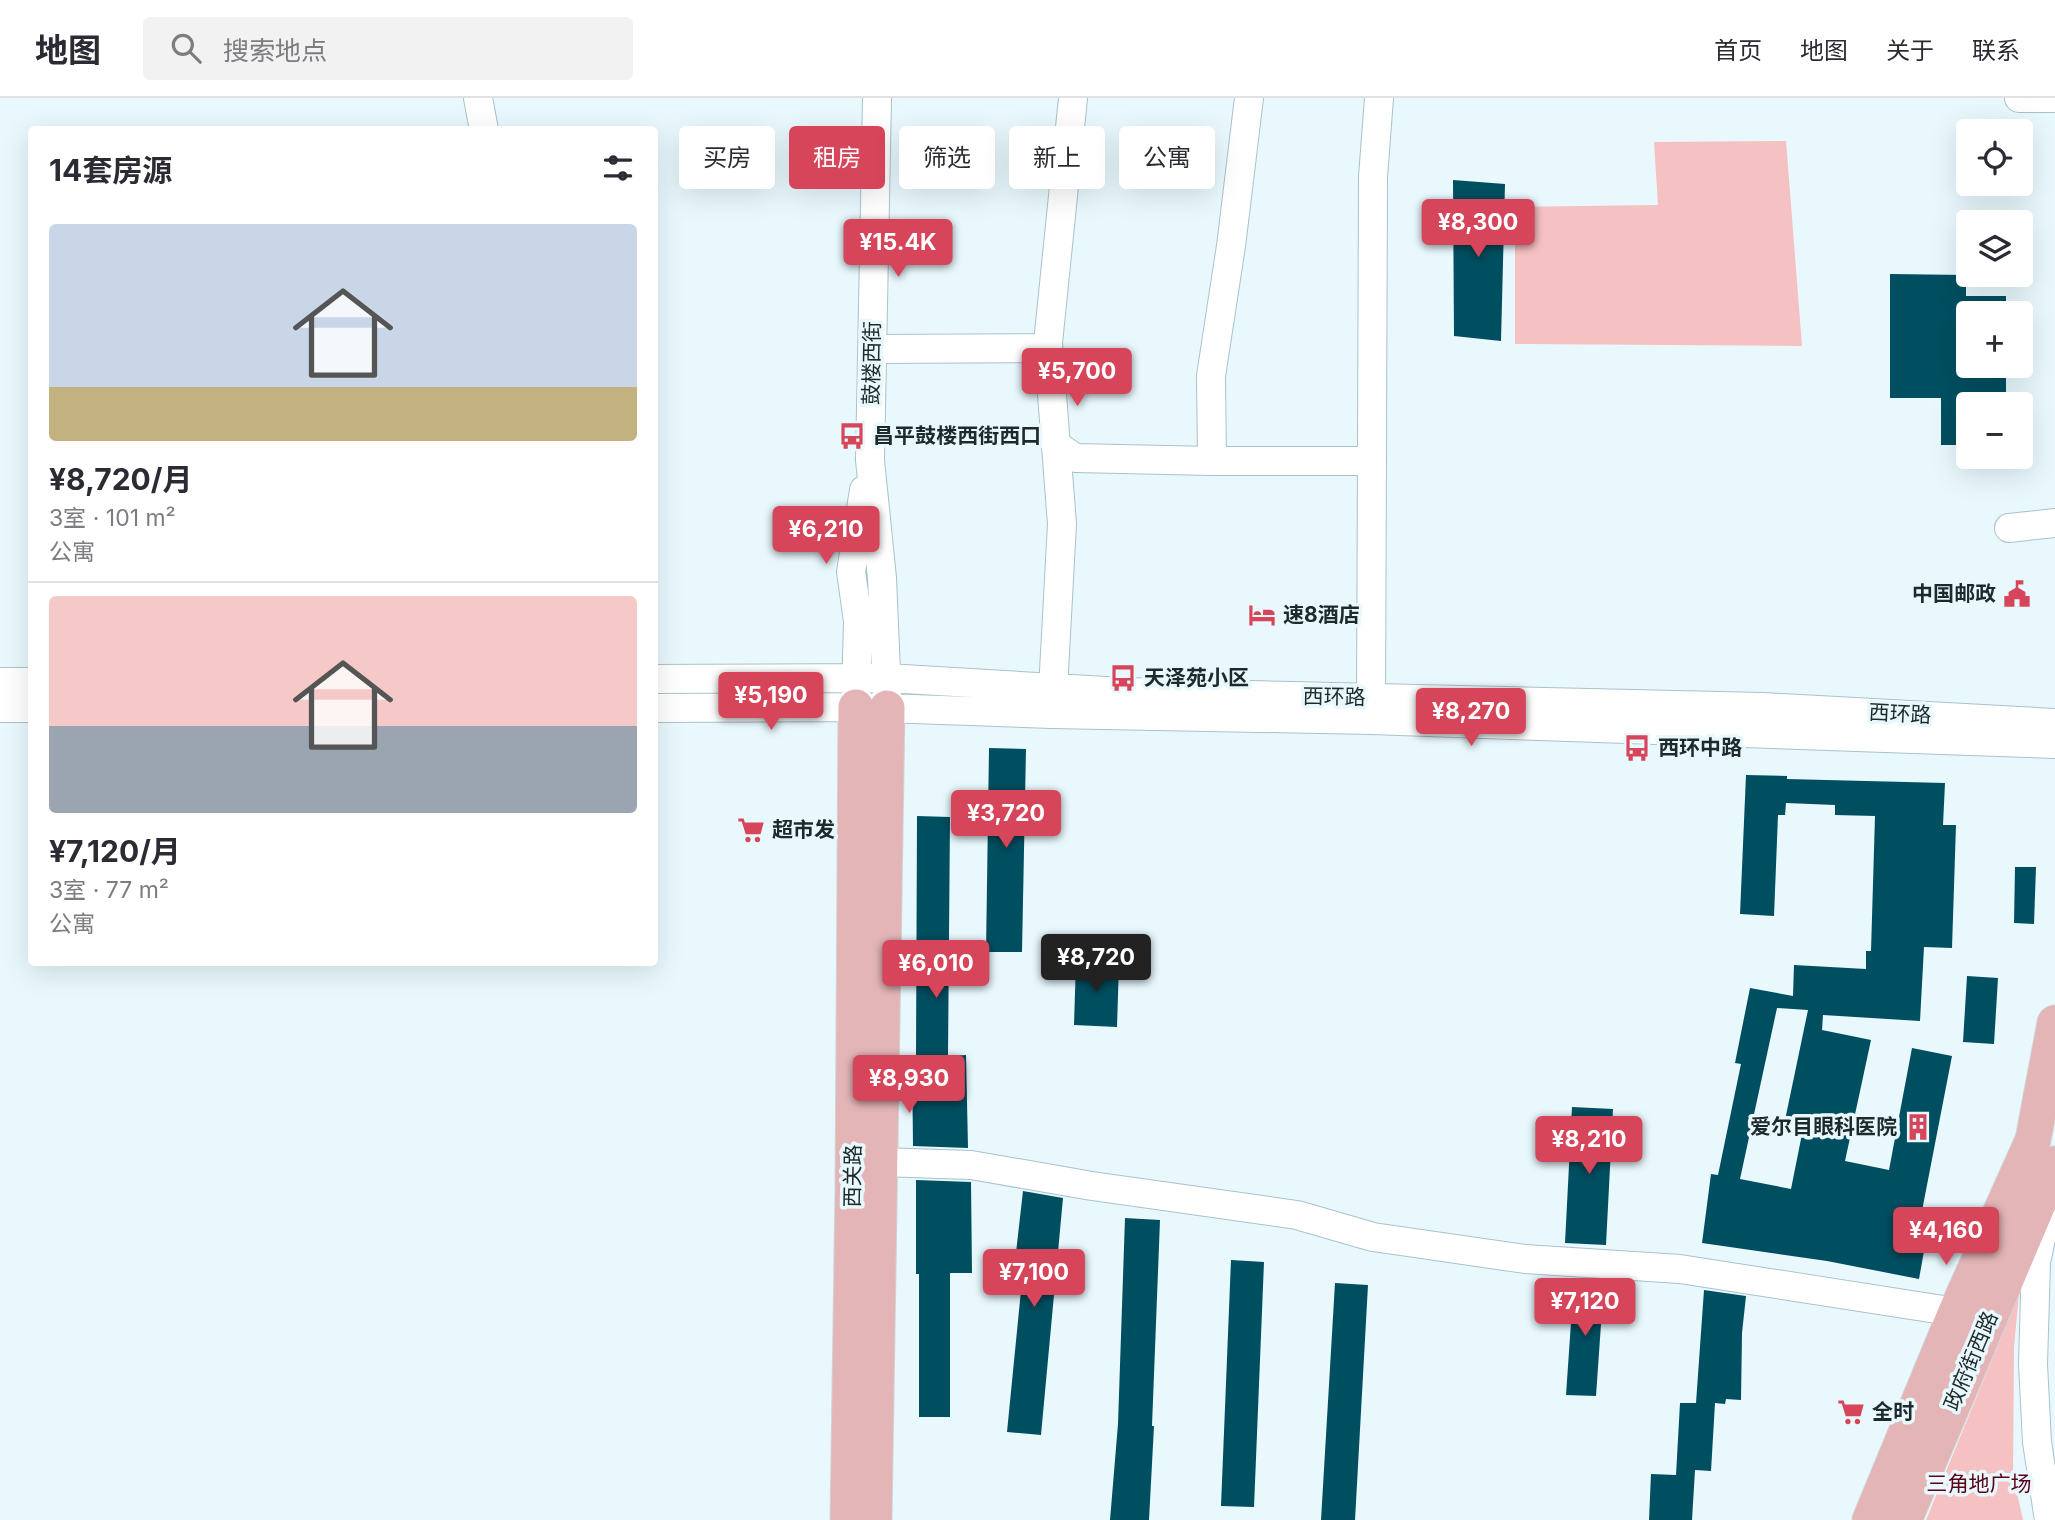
<!DOCTYPE html>
<html lang="zh">
<meta charset="utf-8">
<style>
body{margin:0;font-family:Inter,"Noto Sans SC",sans-serif;background:#f2f2f3;color:#2b2b33;height:100vh;display:flex;flex-direction:column;font-size:26px;white-space:nowrap}
*{box-sizing:border-box;margin:0}
p{font-size:23px;color:#7c7c81}
.icon{flex:none;width:38px;height:38px;fill:none;stroke:currentColor;stroke-width:2;stroke-linecap:round;stroke-linejoin:round}
.map{position:relative;flex:1;overflow:hidden}
.sheet{position:absolute;left:28px;top:28px;width:630px;height:840px;display:flex;flex-direction:column;background:#fff;border-radius:7px;box-shadow:0 7px 28px #0002}
.sheet>*{flex:none}
.hud{position:absolute;left:679px;top:28px;width:665px;height:63px;display:flex;gap:14px}
.buttons{position:absolute;left:1956px;top:21px;display:grid;gap:14px}
.buttons a{display:grid;place-items:center;width:77px;height:77px;border-radius:7px;background:#fff;box-shadow:0 7px 28px #0002;font-size:35px}
.price{position:absolute;translate:-50% -60px;padding:0 16px;border-radius:7px;background:#d64559;color:#fff;font-size:23px;line-height:46px;filter:drop-shadow(0 2px 4px #0008)}
.price::after{content:'';position:absolute;left:50%;top:42px;width:21px;height:16px;margin-left:-10px;background:inherit;clip-path:polygon(0 0,100% 0,50% 100%)}
.price.active{background:#222;color:#fff}
ul{padding:0;list-style:none}
li{display:grid;align-content:center;gap:14px;height:371px;padding:0 21px}
li+li{border-top:2px solid #e1e1e2}
li span{display:grid;place-items:center;height:217px;border-radius:7px;color:#555}
li>.icon{margin-inline-start:auto}
span .icon{width:126px;height:126px;fill:#fffc;stroke-width:1}
li b{font-size:30px}
h2{display:flex;justify-content:space-between;align-items:center;height:84px;padding:0 21px;font-size:30px}
.pill{padding:0 24px;border-radius:7px;background:#fff;box-shadow:0 7px 28px #0002;font-size:24px;line-height:63px}
.pill.active{background:#d64559;color:#fff}
header{display:flex;align-items:center;gap:42px;box-sizing:border-box;height:98px;padding:0 35px;background:#fff;border-bottom:2px solid #e1e1e2}
header strong{font-size:33px}
nav{display:flex;gap:38px;margin-inline-start:auto;font-size:24px}
.search{width:490px;height:63px;background:#f2f2f3;display:flex;align-items:center;gap:18px;box-sizing:border-box;padding:0 24px;border-radius:7px;color:#7c7c81;font-size:26px}
.map>svg:first-child{display:block}
.green{fill:#f5c1c2}
.building{fill:#004f61;fill-rule:evenodd}
.lines{fill:none;stroke-linecap:round;stroke-linejoin:round}
.minor-casing{stroke:#a8c2cb;stroke-width:30}
.major-casing{stroke:#d2d4d5;stroke-width:37}
.minor{stroke:#fff;stroke-width:28}
.major{stroke:#e4b5b7;stroke-width:35}
.labels{text-anchor:middle;stroke-width:7;stroke-linejoin:round;paint-order:stroke}
.street-label{font-size:21px;fill:#1e292c;stroke:#e8f8fd}
.poi-label{font-size:21px;font-weight:bold;fill:#1e292c;stroke:#e8f8fd;text-anchor:start}
.park-label{font-size:21px;fill:#5b0017;stroke:#e8f8fd}
</style>
<header>
<strong>地图</strong>
<div class="search"><svg class="icon" aria-label="search" viewBox="0 0 24 24"><circle cx="10" cy="10" r="6"/><path d="M15 15l6 6"/></svg>搜索地点</div>
<nav><a>首页</a><a>地图</a><a>关于</a><a>联系</a></nav>
</header>
<div class="map">
<svg width="2055" height="1422" viewBox="0 0 2055 1422">
<rect width="100%" height="100%" fill="#e8f8fd"/>
<!-- green -->
<path class="green" d="M 1786,43 L 1802,248 L 1515,246 L 1515,109 L 1658,107 L 1654,44 Z
M 2019,1196 L 2014,1249 L 2013,1377 L 2023,1422 L 1926,1422 Z"/>
<!-- building -->
<path class="building" d="M 1453,82 L 1505,86 L 1501,243 L 1454,238 Z
M 1890,176 L 1966,177 L 1966,198 L 2006,198 L 2006,215 L 1969,215 L 1969,268 L 2006,268 L 2006,306 L 1969,306 L 1969,347 L 1941,347 L 1941,300 L 1890,300 Z
M 989,650 L 1026,651 L 1022,854 L 986,854 Z
M 1746,677 L 1787,678 L 1787,681 L 1945,685 L 1943,727 L 1956,727 L 1952,850 L 1924,849 L 1920,923 L 1823,917 L 1822,932 L 1871,942 L 1845,1063 L 1889,1072 L 1912,950 L 1952,958 L 1921,1118 L 1930,1120 L 1919,1181 L 1827,1163 L 1702,1145 L 1711,1076 L 1718,1077 L 1741,966 L 1735,965 L 1750,890 L 1793,898 L 1794,867 L 1866,871 L 1866,853 L 1871,853 L 1875,718 L 1835,717 L 1835,707 L 1786,705 L 1785,717 L 1778,717 L 1774,818 L 1740,816 ZM 1777,910 L 1808,912 L 1784,1027 L 1803,1031 L 1791,1091 L 1740,1081 Z
M 917,718 L 950,719 L 948,958 L 966,957 L 968,1050 L 913,1048 L 912,958 L 916,958 Z
M 2015,769 L 2036,769 L 2034,826 L 2014,825 Z
M 1076,863 L 1119,865 L 1117,929 L 1074,927 Z
M 1967,878 L 1998,880 L 1994,946 L 1963,944 Z
M 1572,1009 L 1613,1011 L 1606,1147 L 1565,1145 Z
M 916,1082 L 971,1084 L 972,1175 L 950,1175 L 950,1319 L 919,1319 L 919,1176 L 916,1176 Z
M 1023,1093 L 1063,1100 L 1041,1337 L 1007,1334 L 1023,1172 L 1014,1172 Z
M 1125,1120 L 1160,1122 L 1152,1328 L 1154,1328 L 1149,1422 L 1110,1422 L 1118,1326 Z
M 1231,1162 L 1264,1164 L 1254,1409 L 1221,1408 Z
M 1574,1181 L 1604,1183 L 1596,1298 L 1566,1297 Z
M 1335,1185 L 1368,1187 L 1355,1422 L 1321,1422 Z
M 1704,1192 L 1746,1198 L 1742,1235 L 1741,1302 L 1726,1301 L 1725,1306 L 1715,1305 L 1711,1373 L 1695,1372 L 1692,1422 L 1649,1422 L 1651,1376 L 1676,1377 L 1680,1305 L 1696,1305 Z"/>
<g class="lines">
<defs>
<path id="minor" d="M 478,0 L 484,32
M 877,0 L 870,362 L 882,480 L 887,597
M 2019,0 L 2055,0
M 872,251 L 1048,250
M 1055,346 L 1075,360 L 1212,363 L 1372,363
M 1212,363 L 1211,278 L 1231,148 L 1249,0
M 2009,430 L 2055,425
M 654,581 L 887,580 L 1123,594 L 1763,609 L 2055,625
M 0,584 L 32,584
M 856,598 L 858,523 L 851,474 L 864,392
M 0,610 L 32,610
M 654,610 L 856,609 L 1052,616 L 1371,622 L 2055,646
M 1052,610 L 1062,426 L 1048,245 L 1073,0
M 1371,616 L 1373,79 L 1379,0
M 881,1064 L 971,1067 L 1092,1088 L 1297,1117 L 1373,1139 L 1525,1161 L 1680,1171 L 1956,1214
M 2048,1109 L 2036,1164 L 2033,1266 L 2037,1344 L 2049,1422"/>
<path id="major" d="M 848,1422 L 853,1091 L 856,609
M 874,1422 L 887,610
M 1870,1422 L 1956,1214 L 2033,1042 L 2055,925
M 1904,1422 L 2055,1066"/>
</defs>
<!-- minor casing -->
<use href="#minor" class="minor-casing"/>
<!-- major casing -->
<use href="#major" class="major-casing"/>
<!-- minor -->
<use href="#minor" class="minor"/>
<!-- major -->
<use href="#major" class="major"/>
</g>
<!-- icons -->
<defs>
<symbol id="bus-bare" viewBox="-9 -9 18 18"><path d="M-5-6H5V4H4V6H2V4H-2V6H-4V4H-5ZM-3.5-4V0h7V-4ZM-3.5 1.2v1.5H-2V1.2ZM2 1.2v1.5H3.5V1.2Z" fill="#d64559" stroke="#e8f8fd" stroke-width="2.5" paint-order="stroke"/></symbol>
<symbol id="civic-bare" viewBox="-9 -9 18 18"><path d="M-.6-6.5H3V-4.5H.6V-3L4-1V1h2V6H-6V1h2V-1L-.6-3ZM-1.2 2.5V6h2.4V2.5Z" fill="#d64559" stroke="#e8f8fd" stroke-width="2.5" paint-order="stroke"/></symbol>
<symbol id="hotel-bare" viewBox="-9 -9 18 18"><path d="M-6-4.5h1.5V1H6V5H4.5V3h-9V5H-6ZM-4 0a1.8 1.8 0 1 1 3.6 0ZM.5 0V-2.5h3Q6-2.5 6 0Z" fill="#d64559" stroke="#e8f8fd" stroke-width="2.5" paint-order="stroke"/></symbol>
<symbol id="supermarket-bare" viewBox="-9 -9 18 18"><path d="M-6-5.5h2.5l.6 2H6L4.5 2H-2.5L-4.4-4H-6ZM-1.5 3.2a1.3 1.3 0 1 0 .1 0ZM3 3.2a1.3 1.3 0 1 0 .1 0Z" fill="#d64559" stroke="#e8f8fd" stroke-width="2.5" paint-order="stroke"/></symbol>
<symbol id="building-bare" viewBox="-9 -9 18 18"><path d="M-4-6H4V6H1V3H-1V6H-4ZM-2.5-4.3h1.7v1.8h-1.7ZM.8-4.3h1.7v1.8H.8ZM-2.5-1h1.7V.8h-1.7ZM.8-1h1.7V.8H.8Z" fill="#d64559" stroke="#e8f8fd" stroke-width="2.5" paint-order="stroke"/></symbol>
</defs>
<g fill-rule="evenodd">
<use href="#bus-bare" x="833" y="319" width="38" height="38"/>
<use href="#civic-bare" x="1998" y="477" width="38" height="38"/>
<use href="#hotel-bare" x="1243" y="498" width="38" height="38"/>
<use href="#bus-bare" x="1104" y="561" width="38" height="38"/>
<use href="#bus-bare" x="1618" y="631" width="38" height="38"/>
<use href="#supermarket-bare" x="732" y="713" width="38" height="38"/>
<use href="#building-bare" x="1899" y="1010" width="38" height="38"/>
<use href="#supermarket-bare" x="1832" y="1295" width="38" height="38"/>
</g>
<g class="labels">
<!-- street labels -->
<g class="street-label">
<text transform="translate(872 265) rotate(-89)" y="7">鼓楼西街</text>
<text transform="translate(1334 599) rotate(1)" y="7">西环路</text>
<text transform="translate(1900 616) rotate(3)" y="7">西环路</text>
<text transform="translate(853 1078) rotate(-89)" y="7">西关路</text>
<text transform="translate(1971 1263) rotate(-67)" y="7">政府街西路</text>
</g>
<!-- poi labels -->
<g class="poi-label">
<text x="873" y="345">昌平鼓楼西街西口</text>
<text x="1996" y="503" text-anchor="end">中国邮政</text>
<text x="1283" y="524">速8酒店</text>
<text x="1144" y="587">天泽苑小区</text>
<text x="1658" y="657">西环中路</text>
<text x="772" y="739">超市发</text>
<text x="1897" y="1036" text-anchor="end">爱尔目眼科医院</text>
<text x="1872" y="1321">全时</text>
</g>
<!-- park labels -->
<g class="park-label">
<text x="1979" y="1393">三角地广场</text>
</g>
</g>
</svg>
<div class="buttons">
<a><svg class="icon" aria-label="locate" viewBox="0 0 24 24"><circle cx="12" cy="12" r="6"/><path d="M12 2v4M12 18v4M2 12h4M18 12h4"/></svg></a>
<a><svg class="icon" aria-label="layers" viewBox="0 0 24 24"><path d="M12 4l9 5-9 5-9-5zM3 14l9 5 9-5"/></svg></a>
<a>+</a>
<a>−</a>
</div>
<b class="price" style="left:1478px;top:161px">¥8,300</b>
<b class="price" style="left:898px;top:181px">¥15.4K</b>
<b class="price" style="left:1077px;top:310px">¥5,700</b>
<b class="price" style="left:826px;top:468px">¥6,210</b>
<b class="price" style="left:771px;top:634px">¥5,190</b>
<b class="price" style="left:1471px;top:650px">¥8,270</b>
<b class="price" style="left:1006px;top:752px">¥3,720</b>
<b class="price active" style="left:1096px;top:896px">¥8,720</b>
<b class="price" style="left:936px;top:902px">¥6,010</b>
<b class="price" style="left:909px;top:1017px">¥8,930</b>
<b class="price" style="left:1589px;top:1078px">¥8,210</b>
<b class="price" style="left:1946px;top:1169px">¥4,160</b>
<b class="price" style="left:1034px;top:1211px">¥7,100</b>
<b class="price" style="left:1585px;top:1240px">¥7,120</b>
<div class="hud">
<a class="pill">买房</a>
<a class="pill active">租房</a>
<a class="pill">筛选</a>
<a class="pill">新上</a>
<a class="pill">公寓</a>
</div>
<section class="sheet">
<h2>14套房源<svg class="icon" aria-label="filters" viewBox="0 0 24 24"><path d="M4 7h16M4 17h16"/><circle cx="9" cy="7" r="2"/><circle cx="15" cy="17" r="2"/></svg></h2>
<ul>
<li><span style="background:linear-gradient(#c9d6e8 75%,#c2b280 0)"><svg class="icon" aria-label="home" viewBox="0 0 24 24"><path d="M3 11l9-7 9 7M6 9v11h12V9"/></svg></span><div><b>¥8,720/月</b><p>3室 · 101 m²</p><p>公寓</p></div></li>
<li><span style="background:linear-gradient(#f6c9c9 60%,#9aa5b1 0)"><svg class="icon" aria-label="home" viewBox="0 0 24 24"><path d="M3 11l9-7 9 7M6 9v11h12V9"/></svg></span><div><b>¥7,120/月</b><p>3室 · 77 m²</p><p>公寓</p></div></li>
</ul>
</section>
</div>
